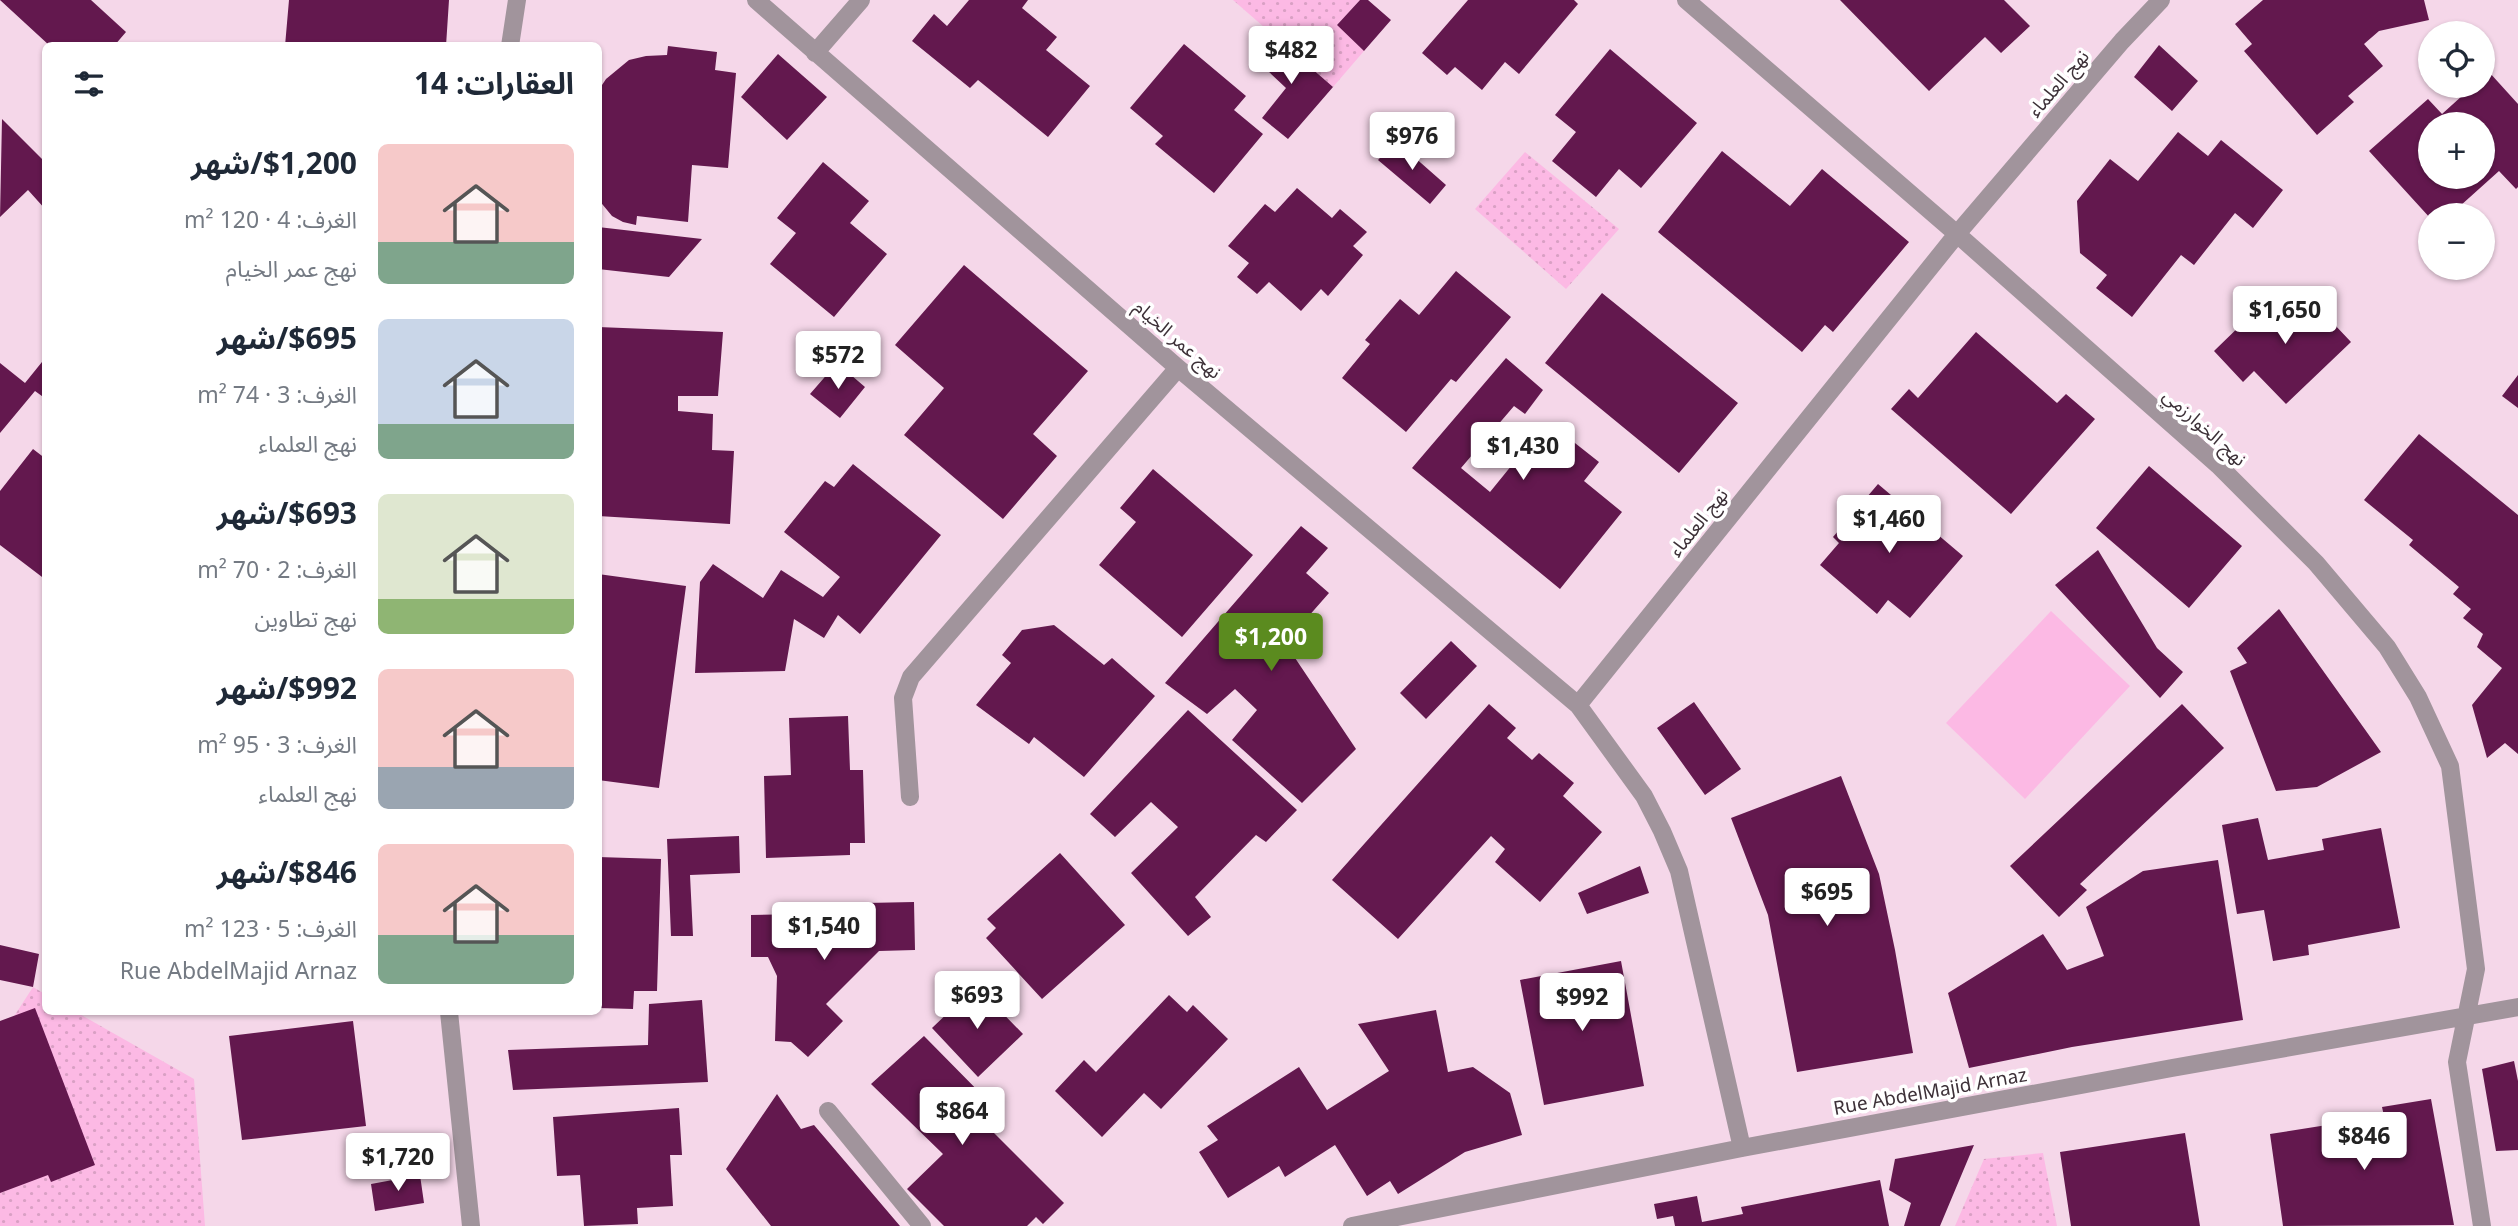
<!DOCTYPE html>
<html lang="ar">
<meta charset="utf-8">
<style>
body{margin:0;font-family:"Noto Sans","Noto Sans Arabic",sans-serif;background:#f6f6f7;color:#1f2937;direction:rtl;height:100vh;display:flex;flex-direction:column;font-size:26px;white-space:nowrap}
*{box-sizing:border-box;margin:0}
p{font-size:23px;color:#747a83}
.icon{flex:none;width:38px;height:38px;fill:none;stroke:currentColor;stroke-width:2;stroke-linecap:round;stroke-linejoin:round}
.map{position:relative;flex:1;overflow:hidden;direction:ltr}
.sheet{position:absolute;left:42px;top:42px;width:560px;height:973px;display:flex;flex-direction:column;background:#fff;border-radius:10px;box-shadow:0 2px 5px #0004;direction:rtl}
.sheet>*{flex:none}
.fabs{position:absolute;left:2418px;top:21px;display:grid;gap:14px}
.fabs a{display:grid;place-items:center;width:77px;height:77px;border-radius:50%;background:#fff;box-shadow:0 2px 5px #0004;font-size:35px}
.price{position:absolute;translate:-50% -60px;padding:0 16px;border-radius:7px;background:#fff;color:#222;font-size:23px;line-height:46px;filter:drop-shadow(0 2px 4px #0008)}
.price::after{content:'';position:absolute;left:50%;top:42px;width:21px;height:16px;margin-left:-10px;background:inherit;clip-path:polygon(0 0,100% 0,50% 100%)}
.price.selected{background:#5b8b1f;color:#fff}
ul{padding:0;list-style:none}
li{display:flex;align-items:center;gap:21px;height:175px;padding:0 28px}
li span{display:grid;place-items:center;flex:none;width:196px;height:140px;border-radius:10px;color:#555}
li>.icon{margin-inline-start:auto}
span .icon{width:84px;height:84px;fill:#fffc;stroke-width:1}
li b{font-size:30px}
h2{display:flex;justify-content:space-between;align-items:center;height:84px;padding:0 28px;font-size:30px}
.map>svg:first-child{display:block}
.grass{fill:url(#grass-dots)}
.park{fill:#fcb9e4}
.building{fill:#63184e;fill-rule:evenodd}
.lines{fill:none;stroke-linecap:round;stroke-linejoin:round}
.minor{stroke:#a1949c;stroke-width:18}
.labels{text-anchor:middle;stroke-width:7;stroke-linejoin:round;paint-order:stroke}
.street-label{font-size:19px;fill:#3d3138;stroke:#fff}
</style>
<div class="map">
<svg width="2518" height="1226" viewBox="0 0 2518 1226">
<defs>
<pattern id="grass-dots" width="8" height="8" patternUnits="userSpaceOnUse" patternTransform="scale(1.75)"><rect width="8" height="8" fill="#fcb9e4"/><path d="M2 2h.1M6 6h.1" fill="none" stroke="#d9a0c4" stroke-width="1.8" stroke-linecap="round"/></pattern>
</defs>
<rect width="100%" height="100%" fill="#f5d7e9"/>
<!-- grass -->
<path class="grass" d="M 1233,0 L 1360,0 L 1337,25 L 1364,51 L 1333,87 Z
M 1525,152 L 1619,229 L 1566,289 L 1475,209 Z
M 33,987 L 45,994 L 46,1012 L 76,1012 L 194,1079 L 205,1226 L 0,1226 L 0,1038 Z
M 2043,1153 L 2057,1226 L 1955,1226 L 1984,1159 Z"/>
<!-- park -->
<path class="park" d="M 2051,611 L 2130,686 L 2025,799 L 1946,723 Z"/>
<!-- building -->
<path class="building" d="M 0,0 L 91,0 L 126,32 L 114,46 L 50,46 Z
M 289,0 L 449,0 L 446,46 L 285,46 Z
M 969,0 L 1028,0 L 1022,8 L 1057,37 L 1046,50 L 1090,86 L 1048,137 L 978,80 L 970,88 L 912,41 L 934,14 L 947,26 Z
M 1360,0 L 1368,0 L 1391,20 L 1364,51 L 1337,25 Z
M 1468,0 L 1574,0 L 1578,4 L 1519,74 L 1505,62 L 1482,90 L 1455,67 L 1447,75 L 1422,53 Z
M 1840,0 L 2004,0 L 2030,26 L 2001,53 L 1985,37 L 1929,91 Z
M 2263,0 L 2424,0 L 2429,20 L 2379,31 L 2364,44 L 2383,66 L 2348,96 L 2354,102 L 2317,135 L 2244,51 L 2252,44 L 2235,24 Z
M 1271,33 L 1333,87 L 1288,139 L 1262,118 L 1286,88 L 1252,56 Z
M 1184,44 L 1246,96 L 1234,110 L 1263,134 L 1214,193 L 1155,144 L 1163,136 L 1130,108 Z
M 2159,45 L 2198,81 L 2172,111 L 2134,77 Z
M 668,46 L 717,52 L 715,70 L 736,73 L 728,168 L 692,165 L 688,222 L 637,216 L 636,225 L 623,222 L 612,216 L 598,199 L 598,91 L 606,79 L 629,60 L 646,56 L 667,55 Z
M 1610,49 L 1697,123 L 1641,188 L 1619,169 L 1596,197 L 1552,161 L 1576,132 L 1555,115 Z
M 778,54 L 827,97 L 787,140 L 741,97 Z
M 2489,72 L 2518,104 L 2518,187 L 2516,189 L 2499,171 L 2450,215 L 2431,215 L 2431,219 L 2369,151 L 2428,99 L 2442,114 L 2473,86 L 2483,86 L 2483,77 ZM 2431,124 L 2483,124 L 2483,177 L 2431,177 Z
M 2,119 L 46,163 L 46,210 L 28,190 L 0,217 Z
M 2178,132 L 2208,156 L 2221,140 L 2283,190 L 2253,228 L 2235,213 L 2194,265 L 2181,255 L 2132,317 L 2096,288 L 2107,275 L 2080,253 L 2077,201 L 2110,159 L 2138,181 Z
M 1396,141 L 1446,185 L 1430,204 L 1378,160 Z
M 1722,151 L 1790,206 L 1822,169 L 1909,242 L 1833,332 L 1825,325 L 1802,352 L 1658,232 Z
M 823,162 L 869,201 L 850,223 L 887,254 L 834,317 L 770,264 L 796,233 L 777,218 Z
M 1297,188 L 1332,218 L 1340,209 L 1367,232 L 1353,246 L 1363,255 L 1328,296 L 1321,289 L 1301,311 L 1269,282 L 1257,294 L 1237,277 L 1249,263 L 1228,246 L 1265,204 L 1275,212 Z
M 598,227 L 702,239 L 669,277 L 598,269 Z
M 964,265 L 1088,371 L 1033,434 L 1057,456 L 1003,519 L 904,435 L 944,388 L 895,345 Z
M 1456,271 L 1511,317 L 1456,382 L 1451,379 L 1406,432 L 1342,378 L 1370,344 L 1365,340 L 1400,299 L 1419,315 Z
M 2299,287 L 2351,342 L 2286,404 L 2254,371 L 2243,382 L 2214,351 L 2249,317 L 2257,326 Z
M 1602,293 L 1738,403 L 1679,473 L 1545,363 Z
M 598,327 L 723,332 L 718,396 L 678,396 L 678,411 L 713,414 L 712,450 L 734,451 L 730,524 L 598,516 L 601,415 L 598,414 Z
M 1976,332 L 2057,403 L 2066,394 L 2095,419 L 2011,514 L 1891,409 L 1909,389 L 1918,398 Z
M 46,357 L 46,399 L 35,391 L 0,433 L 0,363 L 25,383 Z
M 1506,358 L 1543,390 L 1525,414 L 1514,406 L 1461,468 L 1490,492 L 1538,433 L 1552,444 L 1561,432 L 1599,462 L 1584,481 L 1622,512 L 1560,589 L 1412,468 Z
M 837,363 L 865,387 L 840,418 L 810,394 Z
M 2518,375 L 2518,408 L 2502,396 Z
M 2419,434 L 2518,515 L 2518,754 L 2505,743 L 2487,758 L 2472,705 L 2502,668 L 2477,647 L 2483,634 L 2463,618 L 2471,609 L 2453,594 L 2459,587 L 2409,545 L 2413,540 L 2364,500 Z
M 33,449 L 46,459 L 46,580 L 0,545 L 0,491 Z
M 853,464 L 941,535 L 860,634 L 838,615 L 824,638 L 794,619 L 785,671 L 695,673 L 700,582 L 713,564 L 763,598 L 781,570 L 823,597 L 840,577 L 784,532 L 825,481 L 834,487 Z
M 2149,466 L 2242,546 L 2189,608 L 2096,528 Z
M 1153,469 L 1253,555 L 1182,637 L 1099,565 L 1136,522 L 1120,508 Z
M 1878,484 L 1963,556 L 1910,618 L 1888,600 L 1877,614 L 1820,565 L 1839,543 L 1833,537 Z
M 1301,526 L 1328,548 L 1306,573 L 1329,593 L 1285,643 L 1356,749 L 1302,803 L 1232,740 L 1257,710 L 1235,689 L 1207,714 L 1165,683 Z
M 2098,550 L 2157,648 L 2183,672 L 2160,698 L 2055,585 Z
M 598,574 L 686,586 L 659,788 L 598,780 Z
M 2279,609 L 2381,752 L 2317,787 L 2276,791 L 2230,671 L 2247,663 L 2237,648 Z
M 1054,625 L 1104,665 L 1112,658 L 1155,696 L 1084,777 L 1034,737 L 1029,744 L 976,705 L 1011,663 L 1002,655 L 1022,630 Z
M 1451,641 L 1477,666 L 1426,719 L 1400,693 Z
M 1694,702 L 1741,769 L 1705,795 L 1657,728 Z
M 1489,704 L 1516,728 L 1507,738 L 1532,760 L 1539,753 L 1574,783 L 1563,796 L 1602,832 L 1540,902 L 1495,862 L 1505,849 L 1491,836 L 1398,939 L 1332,880 Z
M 2182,704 L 2224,748 L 2080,884 L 2087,890 L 2059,917 L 2010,866 Z
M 1188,710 L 1297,810 L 1266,842 L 1256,835 L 1195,897 L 1211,917 L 1188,936 L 1131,873 L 1178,827 L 1151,802 L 1115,837 L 1090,814 Z
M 848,716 L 850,770 L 863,770 L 865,843 L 850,843 L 850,855 L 766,858 L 764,776 L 791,775 L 789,718 Z
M 1841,776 L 1879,874 L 1895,950 L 1913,1053 L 1797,1072 L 1768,915 L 1731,818 Z
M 2258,818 L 2268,860 L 2324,850 L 2322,839 L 2381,828 L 2400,928 L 2308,945 L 2309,955 L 2273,961 L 2264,910 L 2237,914 L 2222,825 Z
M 739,836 L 740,873 L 690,875 L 693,936 L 671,936 L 667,839 Z
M 1060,853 L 1125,925 L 1042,999 L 986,938 L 996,928 L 987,919 Z
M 598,857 L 661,859 L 657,991 L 634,991 L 633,1009 L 598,1008 Z
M 2218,860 L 2243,1020 L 2072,1047 L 1969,1068 L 1948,993 L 2043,934 L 2067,970 L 2104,956 L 2086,907 L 2143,871 Z
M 1640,866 L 1649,893 L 1587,914 L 1578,893 Z
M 914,902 L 915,950 L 879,951 L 826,1004 L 843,1021 L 808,1057 L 791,1042 L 775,1041 L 777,976 L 768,957 L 751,957 L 751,915 L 867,913 L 866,903 Z
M 0,945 L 39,954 L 33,987 L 0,980 Z
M 1621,961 L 1644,1086 L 1544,1105 L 1520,980 Z
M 976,986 L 1023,1034 L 978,1077 L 932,1028 Z
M 1169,995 L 1187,1012 L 1193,1005 L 1228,1039 L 1161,1109 L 1144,1093 L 1102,1137 L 1055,1091 L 1084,1060 L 1096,1072 Z
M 702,1000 L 708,1082 L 513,1090 L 508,1050 L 648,1045 L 649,1004 Z
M 35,1008 L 95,1165 L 51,1182 L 48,1175 L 0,1193 L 0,1021 Z
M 1436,1010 L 1448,1072 L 1473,1067 L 1510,1093 L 1522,1135 L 1465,1152 L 1398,1194 L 1390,1181 L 1367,1196 L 1335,1145 L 1285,1177 L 1279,1166 L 1228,1198 L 1199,1152 L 1218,1140 L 1207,1126 L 1299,1067 L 1327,1110 L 1389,1071 L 1358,1024 Z
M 353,1021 L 366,1126 L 242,1140 L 229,1036 Z
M 924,1036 L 993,1106 L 979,1118 L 1064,1203 L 1043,1224 L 1036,1217 L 1027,1226 L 944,1226 L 907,1189 L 943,1154 L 871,1084 Z
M 2514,1061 L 2518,1081 L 2518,1150 L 2496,1151 L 2482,1069 Z
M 777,1094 L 801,1129 L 814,1125 L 900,1226 L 771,1226 L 726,1169 Z
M 2431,1099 L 2454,1225 L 2283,1226 L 2270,1134 L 2384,1116 L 2382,1107 Z
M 679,1108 L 682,1155 L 670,1155 L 673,1206 L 637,1208 L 638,1224 L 584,1226 L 580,1175 L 557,1176 L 553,1117 Z
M 2185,1133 L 2200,1226 L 2071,1226 L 2060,1152 Z
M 1974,1145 L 1940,1226 L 1904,1226 L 1911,1203 L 1889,1190 L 1895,1159 Z
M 420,1175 L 424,1203 L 375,1211 L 371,1184 Z
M 1880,1180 L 1889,1226 L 1675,1226 L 1673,1216 L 1657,1219 L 1654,1204 L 1697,1196 L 1702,1222 L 1743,1214 L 1741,1207 Z"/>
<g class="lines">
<!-- minor -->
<path class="minor" d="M 756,0 L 1178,368 L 1578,705 L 1644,796 L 1662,831 L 1679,871 L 1742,1148
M 1686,0 L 1957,234 L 2218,465 L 2316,563 L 2387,647 L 2418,697 L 2450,766 L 2476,969 L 2457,1062 L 2482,1226
M 510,46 L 517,0
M 815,53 L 861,0
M 1578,705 L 1957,234 L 2122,41 L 2161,0
M 910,797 L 903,698 L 911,677 L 1178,368
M 449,1012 L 471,1226
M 828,1111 L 922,1226
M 1352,1226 L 1742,1148 L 2172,1068 L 2518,1007"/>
</g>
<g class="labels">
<!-- street labels -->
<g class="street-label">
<text transform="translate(2058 83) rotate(-49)" y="7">نهج العلماء</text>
<text transform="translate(1178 339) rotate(41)" y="7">نهج عمر الخيام</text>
<text transform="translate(2205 427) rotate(42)" y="7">نهج الخوارزمي</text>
<text transform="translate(1698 522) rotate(-51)" y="7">نهج العلماء</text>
<text transform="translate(1930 1091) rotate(-10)" y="7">Rue AbdelMajid Arnaz</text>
</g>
</g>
</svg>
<div class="fabs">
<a><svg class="icon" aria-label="locate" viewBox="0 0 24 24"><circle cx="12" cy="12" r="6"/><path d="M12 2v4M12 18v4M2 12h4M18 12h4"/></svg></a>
<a>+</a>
<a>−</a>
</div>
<b class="price" style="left:1291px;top:86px">$482</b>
<b class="price" style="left:1412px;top:172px">$976</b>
<b class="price" style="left:2285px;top:346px">$1,650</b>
<b class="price" style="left:838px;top:391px">$572</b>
<b class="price" style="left:1523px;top:482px">$1,430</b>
<b class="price" style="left:1889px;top:555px">$1,460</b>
<b class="price selected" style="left:1271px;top:673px">$1,200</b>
<b class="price" style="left:1827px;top:928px">$695</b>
<b class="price" style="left:824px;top:962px">$1,540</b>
<b class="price" style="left:977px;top:1031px">$693</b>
<b class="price" style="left:1582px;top:1033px">$992</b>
<b class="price" style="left:962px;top:1147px">$864</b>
<b class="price" style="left:2364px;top:1172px">$846</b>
<b class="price" style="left:398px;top:1193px">$1,720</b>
<section class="sheet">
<h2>العقارات: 14<svg class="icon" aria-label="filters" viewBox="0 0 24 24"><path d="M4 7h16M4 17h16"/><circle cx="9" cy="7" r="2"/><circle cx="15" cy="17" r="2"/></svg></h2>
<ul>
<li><span style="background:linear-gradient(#f6c9c9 70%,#7fa58c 0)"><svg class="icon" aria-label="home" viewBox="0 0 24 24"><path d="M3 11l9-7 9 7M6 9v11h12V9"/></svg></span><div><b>$1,200/شهر</b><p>الغرف: 4 · 120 m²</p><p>نهج عمر الخيام</p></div></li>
<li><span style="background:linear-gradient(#c9d6e8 75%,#7fa58c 0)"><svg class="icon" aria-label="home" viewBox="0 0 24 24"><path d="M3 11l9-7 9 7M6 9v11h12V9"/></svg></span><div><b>$695/شهر</b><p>الغرف: 3 · 74 m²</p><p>نهج العلماء</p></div></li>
<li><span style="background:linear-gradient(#dfe7d0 75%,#8fb573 0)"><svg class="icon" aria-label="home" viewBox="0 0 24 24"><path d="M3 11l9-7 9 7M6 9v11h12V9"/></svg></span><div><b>$693/شهر</b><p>الغرف: 2 · 70 m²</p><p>نهج تطاوين</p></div></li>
<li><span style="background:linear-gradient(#f6c9c9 70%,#9aa5b1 0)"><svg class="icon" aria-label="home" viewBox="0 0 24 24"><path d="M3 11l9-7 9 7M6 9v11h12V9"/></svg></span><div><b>$992/شهر</b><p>الغرف: 3 · 95 m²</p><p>نهج العلماء</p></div></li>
<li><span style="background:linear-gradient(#f6c9c9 65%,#7fa58c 0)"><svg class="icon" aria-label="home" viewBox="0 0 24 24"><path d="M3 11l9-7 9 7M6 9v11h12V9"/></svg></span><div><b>$846/شهر</b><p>الغرف: 5 · 123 m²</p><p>Rue AbdelMajid Arnaz</p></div></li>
</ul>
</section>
</div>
